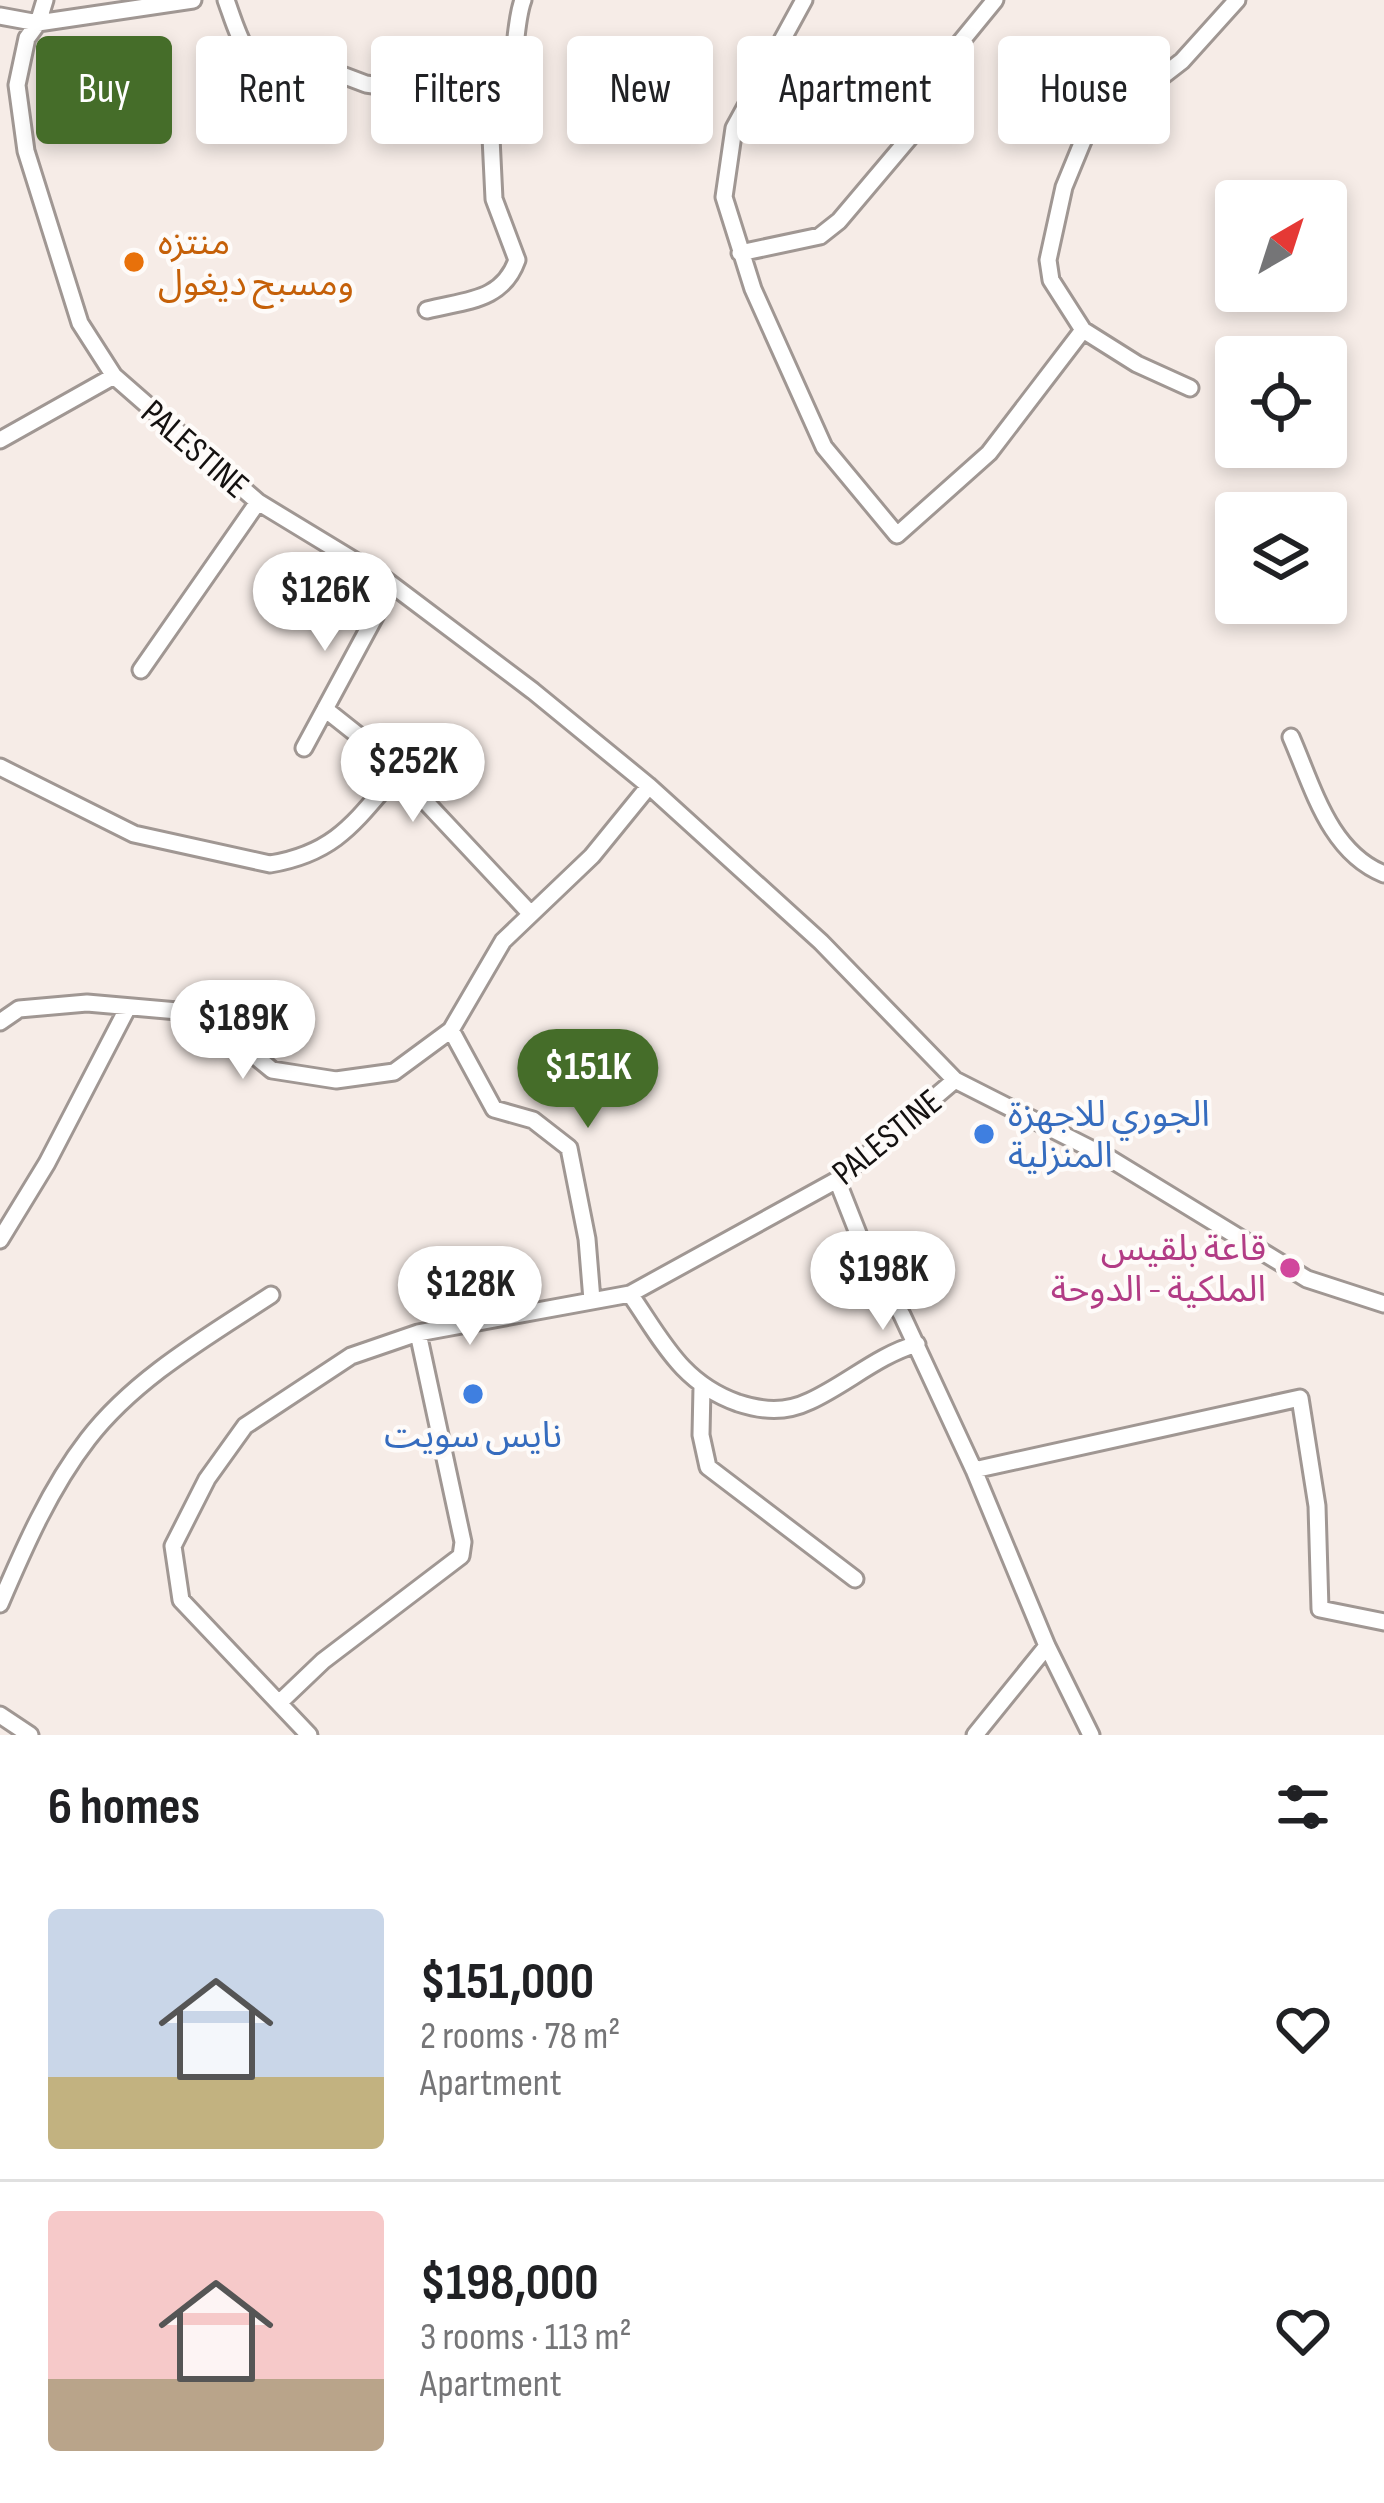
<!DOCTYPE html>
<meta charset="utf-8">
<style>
body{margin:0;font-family:"Sofia Sans Condensed","Noto Sans Arabic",sans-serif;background:#f2f2f2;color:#202124;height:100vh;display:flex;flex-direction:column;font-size:45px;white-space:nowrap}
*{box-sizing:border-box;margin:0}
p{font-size:39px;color:#757577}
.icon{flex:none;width:66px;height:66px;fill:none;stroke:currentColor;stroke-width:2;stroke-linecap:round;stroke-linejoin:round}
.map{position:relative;height:1735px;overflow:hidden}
.panel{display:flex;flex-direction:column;background:#fff;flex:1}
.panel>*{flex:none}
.hud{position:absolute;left:36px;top:36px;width:1314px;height:108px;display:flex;gap:24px}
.needle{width:78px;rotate:39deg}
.buttons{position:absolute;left:1215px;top:180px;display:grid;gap:24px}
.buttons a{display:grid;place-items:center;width:132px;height:132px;border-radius:12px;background:#fff;box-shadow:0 6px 18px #0003;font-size:60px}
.price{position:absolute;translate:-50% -102px;padding:0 27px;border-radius:42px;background:#fff;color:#222;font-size:39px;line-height:78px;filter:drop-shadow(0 3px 6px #0008)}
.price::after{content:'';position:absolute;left:50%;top:72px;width:36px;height:27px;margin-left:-18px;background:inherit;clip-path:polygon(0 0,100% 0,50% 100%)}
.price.active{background:#456d29;color:#fff}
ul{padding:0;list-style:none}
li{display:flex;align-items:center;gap:36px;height:300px;padding:0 48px}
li+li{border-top:3px solid #e0e0e0}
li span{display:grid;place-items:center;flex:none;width:336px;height:240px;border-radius:12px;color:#555}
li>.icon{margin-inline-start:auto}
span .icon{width:144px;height:144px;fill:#fffc;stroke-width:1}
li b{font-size:51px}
h2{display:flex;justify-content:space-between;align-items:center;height:144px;padding:0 48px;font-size:51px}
.pill{padding:0 42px;border-radius:12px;background:#fff;box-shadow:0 6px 18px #0003;font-size:42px;line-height:108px}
.pill.active{background:#456d29;color:#fff}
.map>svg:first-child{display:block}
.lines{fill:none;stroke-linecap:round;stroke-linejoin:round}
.minor-casing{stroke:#a09793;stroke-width:21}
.minor{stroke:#fff;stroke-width:15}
.food-dot{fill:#e8710a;stroke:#fefbf9;stroke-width:4.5}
.shop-dot{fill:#3f7fe0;stroke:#fefbf9;stroke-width:4.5}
.hotel-dot{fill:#d1479c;stroke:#fefbf9;stroke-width:4.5}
.labels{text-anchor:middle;stroke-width:9;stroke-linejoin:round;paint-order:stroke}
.food-label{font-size:36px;fill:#c56008;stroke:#fefbf9;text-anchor:start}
.street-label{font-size:36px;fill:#141110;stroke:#fefbf9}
.shop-label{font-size:36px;fill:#366cbe;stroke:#fefbf9;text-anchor:start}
.hotel-label{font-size:36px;fill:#b23c85;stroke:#fefbf9;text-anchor:end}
</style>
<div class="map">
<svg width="1384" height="1735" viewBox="0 0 1384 1735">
<rect width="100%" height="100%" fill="#f6ece7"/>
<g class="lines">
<defs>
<path id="minor" d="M 45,0 L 38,23 L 27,38 L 17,85 L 26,151 L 80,323 L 114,376 L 258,502 L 383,578 L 533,691 L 649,786 L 821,942 L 955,1080 L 1109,1158 L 1307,1279 L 1384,1304
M 226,0 C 235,24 249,81 284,75 C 293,73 304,67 313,64 L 366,84 L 414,91 L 471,121 C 526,108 508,41 523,0
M 804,0 L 734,128 L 724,197 L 753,289 L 824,447 L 897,535 L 989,453 L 1083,330
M 0,16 L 38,23 L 193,0
M 740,253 L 820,236 L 839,221 L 943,98 L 951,86 L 949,65 L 959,44 L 995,0
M 427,310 C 465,300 502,302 517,260 L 494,199 L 490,117
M 1190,388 L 1137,364 L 1083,330 L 1051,280 L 1048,260 L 1064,187 L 1085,136 L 1182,61 L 1237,0
M 0,440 L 114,376
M 141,670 L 258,502
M 325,709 L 378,751 L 529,912
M 1291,737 C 1313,787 1329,852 1384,874
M 304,748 L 392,585
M 0,767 L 134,834 L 270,864 C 337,853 356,820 398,772
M 0,1022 L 19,1009 L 87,1003 L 189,1012 L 223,1030 L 272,1070 L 336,1080 L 394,1072 L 451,1030 L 503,941 L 592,856 L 649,786
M 451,1030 L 494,1109 L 533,1120 L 569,1148 L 587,1239 L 592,1300
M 837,1180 L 865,1251 L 902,1315 L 974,1470
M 0,1240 L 47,1163 L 127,1009
M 630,1294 C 662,1340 681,1383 738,1403 C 763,1411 785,1413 810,1401 C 847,1384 878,1355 917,1344
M 702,1387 L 701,1435 L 708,1467 L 855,1579
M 0,1604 C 24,1548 50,1488 88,1439 C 135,1378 207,1337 271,1295
M 279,1703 L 323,1661 L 461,1556 L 463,1542 L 418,1333
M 0,1715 L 30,1735
M 309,1735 L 181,1600 L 173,1546 L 207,1479 L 245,1426 L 351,1356 L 418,1333 L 630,1294 L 837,1180 L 955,1080
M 975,1735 L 1047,1646
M 1091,1735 L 1047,1646 L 974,1470 L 1300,1398 L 1317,1506 L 1320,1609 L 1384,1622"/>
</defs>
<!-- minor casing -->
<use href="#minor" class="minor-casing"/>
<!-- minor -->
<use href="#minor" class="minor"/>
</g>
<!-- markers -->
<circle class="food-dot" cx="134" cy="262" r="12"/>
<g class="shop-dot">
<circle cx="984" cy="1134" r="12"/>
<circle cx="473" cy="1394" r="12"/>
</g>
<circle class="hotel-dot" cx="1290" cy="1268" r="12"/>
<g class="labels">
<!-- food labels -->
<g class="food-label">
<text x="158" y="254">منتزه<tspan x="158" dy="41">ومسبح ديغول</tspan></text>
</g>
<!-- street labels -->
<g class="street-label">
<text transform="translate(196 448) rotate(41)" y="13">PALESTINE</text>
<text transform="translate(886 1136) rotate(-39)" y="13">PALESTINE</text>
</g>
<!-- shop labels -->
<g class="shop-label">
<text x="1008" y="1126">الجوري للاجهزة<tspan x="1008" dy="41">المنزلية</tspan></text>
<text x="473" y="1447" text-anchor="middle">نايس سويت</text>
</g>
<!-- hotel labels -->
<g class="hotel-label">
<text x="1266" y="1260">قاعة بلقيس<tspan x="1266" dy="41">الملكية - الدوحة</tspan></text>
</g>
</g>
</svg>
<div class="buttons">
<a><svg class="needle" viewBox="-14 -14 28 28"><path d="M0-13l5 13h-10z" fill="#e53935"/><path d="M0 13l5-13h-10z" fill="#757577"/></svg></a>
<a><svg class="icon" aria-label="locate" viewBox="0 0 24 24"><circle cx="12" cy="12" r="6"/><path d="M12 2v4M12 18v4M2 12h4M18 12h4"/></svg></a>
<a><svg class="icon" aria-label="layers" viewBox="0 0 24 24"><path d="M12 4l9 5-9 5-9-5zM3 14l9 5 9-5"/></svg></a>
</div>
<b class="price" style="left:325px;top:654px">$126K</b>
<b class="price" style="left:413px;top:825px">$252K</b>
<b class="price" style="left:243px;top:1082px">$189K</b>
<b class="price active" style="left:588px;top:1131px">$151K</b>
<b class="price" style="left:883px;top:1333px">$198K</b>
<b class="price" style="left:470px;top:1348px">$128K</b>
<div class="hud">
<a class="pill active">Buy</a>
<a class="pill">Rent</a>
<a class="pill">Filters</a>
<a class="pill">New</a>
<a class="pill">Apartment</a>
<a class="pill">House</a>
</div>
</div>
<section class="panel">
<h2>6 homes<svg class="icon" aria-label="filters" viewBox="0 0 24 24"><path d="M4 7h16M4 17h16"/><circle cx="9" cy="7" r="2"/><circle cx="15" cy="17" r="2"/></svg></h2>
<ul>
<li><span style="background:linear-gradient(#c9d6e8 70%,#c2b280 0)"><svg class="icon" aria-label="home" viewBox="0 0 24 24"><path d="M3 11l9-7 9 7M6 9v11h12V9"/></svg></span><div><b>$151,000</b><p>2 rooms · 78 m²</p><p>Apartment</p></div><svg class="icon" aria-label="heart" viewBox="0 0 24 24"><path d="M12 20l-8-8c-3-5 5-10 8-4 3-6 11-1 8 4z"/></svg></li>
<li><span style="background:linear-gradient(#f6c9c9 70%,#b9a48a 0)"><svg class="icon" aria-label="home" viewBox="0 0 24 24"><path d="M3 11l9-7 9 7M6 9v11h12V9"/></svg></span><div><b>$198,000</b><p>3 rooms · 113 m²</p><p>Apartment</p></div><svg class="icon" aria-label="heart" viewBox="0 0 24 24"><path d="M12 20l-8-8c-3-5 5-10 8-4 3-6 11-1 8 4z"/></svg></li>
</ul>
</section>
